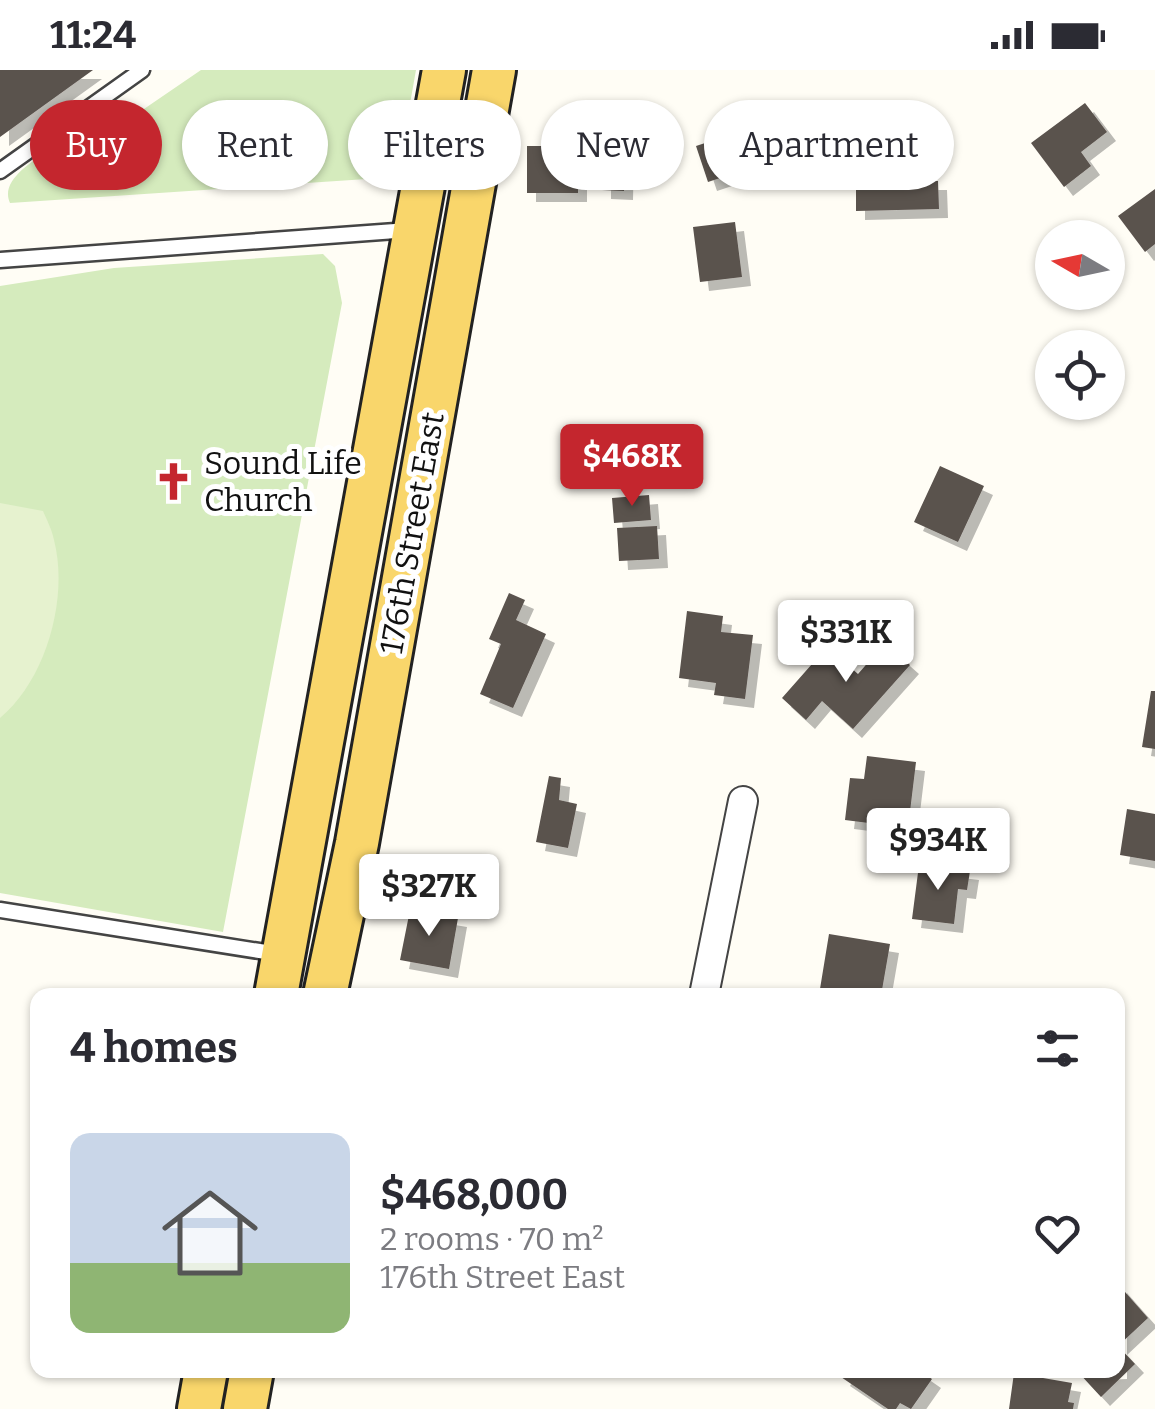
<!DOCTYPE html>
<meta charset="utf-8">
<style>
body{margin:0;font-family:Bitter,serif;background:#f7f7f7;color:#2b2b33;height:100vh;display:flex;flex-direction:column;font-size:38px;white-space:nowrap}
*{box-sizing:border-box;margin:0}
p{font-size:32px;color:#7c7c81}
.icon{flex:none;width:55px;height:55px;fill:none;stroke:currentColor;stroke-width:2;stroke-linecap:round;stroke-linejoin:round}
.map{position:relative;flex:1;overflow:hidden}
.side{position:absolute;left:30px;top:918px;width:1095px;height:390px;display:flex;flex-direction:column;background:#fff;border-radius:20px;box-shadow:0 2px 8px #0004}
.side>*{flex:none}
.hud{position:absolute;left:30px;top:30px;width:1095px;height:90px;display:flex;gap:20px}
.needle{width:65px;rotate:279deg}
.buttons{position:absolute;left:1035px;top:150px;display:grid;gap:20px}
.buttons a{display:grid;place-items:center;width:90px;height:90px;border-radius:50%;background:#fff;box-shadow:0 2px 8px #0004;font-size:50px}
.price{position:absolute;translate:-50% -85px;padding:0 22px;border-radius:10px;background:#fff;color:#222;font-size:32px;line-height:65px;filter:drop-shadow(0 2px 5px #0008)}
.price::after{content:'';position:absolute;left:50%;top:60px;width:30px;height:22px;margin-left:-15px;background:inherit;clip-path:polygon(0 0,100% 0,50% 100%)}
.price.active{background:#c4262e;color:#fff}
ul{padding:0;list-style:none}
li{display:flex;align-items:center;gap:30px;height:250px;padding:0 40px}
li+li{border-top:2px solid #e1e1e2}
li span{display:grid;place-items:center;flex:none;width:280px;height:200px;border-radius:20px;color:#555}
li>.icon{margin-inline-start:auto}
span .icon{width:120px;height:120px;fill:#fffc;stroke-width:1}
li b{font-size:42px}
h2{display:flex;justify-content:space-between;align-items:center;height:120px;padding:0 40px;font-size:42px}
.chip{padding:0 35px;border-radius:45px;background:#fff;box-shadow:0 2px 8px #0004;font-size:35px;line-height:90px}
.chip.active{background:#c4262e;color:#fff}
.status{display:flex;justify-content:space-between;align-items:center;height:70px;padding:0 50px;background:#fff;direction:ltr}
.status svg{height:28px;fill:currentColor}
.map>svg:first-child{display:block}
.green{fill:#d5ebbd}
.pitch{fill:#e6f2cf}
.building{fill:#5a524d;filter:url(#shadow)}
.lines{fill:none;stroke-linecap:round;stroke-linejoin:round}
.service-casing{stroke:#444;stroke-width:19}
.minor-casing{stroke:#444;stroke-width:32}
.primary-casing{stroke:#222;stroke-width:48}
.service{stroke:#fff;stroke-width:14}
.minor{stroke:#fff;stroke-width:28}
.primary{stroke:#f9d66b;stroke-width:42}
.labels{text-anchor:middle;stroke-width:10;stroke-linejoin:round;paint-order:stroke}
.poi-label{font-size:32px;fill:#111;stroke:#fff;text-anchor:start}
.street-label{font-size:32px;fill:#111;stroke:#fff}
</style>
<div class="status"><b>11:24</b><svg viewBox="0 0 49 12"><path d="M0 12V9h3v3zM5 12V6h3v6zM10 12V3h3v9zM15 12V0h3v12zM26 1h20v11H26zM47 4h2v5h-2z"/></svg></div>
<div class="map">
<svg width="1155" height="1339" viewBox="0 0 1155 1339">
<defs>
<filter id="shadow"><feDropShadow dx="9" dy="9" stdDeviation="0" flood-color="#0004"/></filter>
</defs>
<rect width="100%" height="100%" fill="#fffdf5"/>
<!-- green -->
<path class="green" d="M 201,0 L 416,0 L 397,107 L 10,133 C 0,111 30,94 46,81 L 51,80 L 62,95 Z
M 323,184 L 335,196 L 342,233 L 223,862 L 0,823 L 0,216 L 114,198 Z"/>
<!-- pitch -->
<path class="pitch" d="M 0,433 L 43,441 C 47,450 52,460 54,470 C 69,528 46,610 0,648 Z"/>
<!-- building -->
<path class="building" d="M 0,0 L 93,0 L 0,67 Z
M 1085,33 L 1107,62 L 1081,82 L 1091,96 L 1064,117 L 1031,73 Z
M 760,55 L 776,104 L 754,111 L 750,98 L 708,112 L 696,76 Z
M 588,66 L 625,66 L 624,121 L 602,120 L 602,108 L 578,108 L 578,123 L 527,123 L 527,76 L 588,76 Z
M 921,102 L 921,111 L 938,111 L 939,139 L 856,141 L 856,103 Z
M 1155,119 L 1155,174 L 1145,182 L 1118,146 Z
M 735,152 L 742,207 L 700,212 L 693,157 Z
M 940,396 L 984,416 L 958,472 L 914,452 Z
M 649,425 L 651,450 L 614,453 L 612,428 Z
M 657,456 L 659,489 L 619,491 L 617,458 Z
M 509,523 L 525,530 L 516,550 L 546,564 L 513,638 L 480,624 L 501,574 L 489,569 Z
M 687,541 L 723,546 L 721,562 L 753,565 L 745,629 L 714,625 L 716,613 L 679,608 Z
M 885,573 L 910,595 L 853,659 L 822,631 L 806,650 L 782,628 L 827,577 L 858,604 Z
M 1151,621 L 1155,621 L 1155,679 L 1142,677 Z
M 867,686 L 916,692 L 908,758 L 845,750 L 850,708 L 864,709 Z
M 549,706 L 561,708 L 559,730 L 577,734 L 568,778 L 536,772 Z
M 1127,739 L 1155,744 L 1155,791 L 1120,785 Z
M 919,795 L 970,801 L 967,820 L 958,819 L 954,854 L 912,849 Z
M 410,840 L 458,848 L 449,899 L 400,890 Z
M 829,864 L 890,874 L 882,920 L 899,925 L 819,925 Z
M 1118,1214 L 1148,1248 L 1118,1276 L 1135,1294 L 1101,1327 L 1078,1302 L 1118,1300 Z
M 845,1300 L 919,1300 L 932,1309 L 911,1339 L 900,1333 L 896,1339 L 888,1339 L 841,1307 Z
M 1014,1303 L 1072,1313 L 1068,1332 L 1074,1333 L 1073,1339 L 1009,1339 Z"/>
<g class="lines">
<defs>
<path id="service" d="M 0,101 L 142,0
M 0,190 L 409,160
M 0,840 L 278,884"/>
<path id="minor" d="M 704,925 L 743,731"/>
<path id="primary" d="M 276,925 L 444,0
M 325,925 L 357,773 L 494,0
M 199,1339 L 206,1300
M 245,1339 L 252,1300"/>
</defs>
<!-- service casing -->
<use href="#service" class="service-casing"/>
<!-- minor casing -->
<use href="#minor" class="minor-casing"/>
<!-- primary casing -->
<use href="#primary" class="primary-casing"/>
<!-- service -->
<use href="#service" class="service"/>
<!-- minor -->
<use href="#minor" class="minor"/>
<!-- primary -->
<use href="#primary" class="primary"/>
</g>
<!-- icons -->
<defs>
<symbol id="church-bare" viewBox="-9 -9 18 18"><path d="M-1.2-6h2.4v3.5h3.3v2.4h-3.3V6h-2.4V-.1h-3.3v-2.4h3.3Z" fill="#c4262e" stroke="#fff" stroke-width="2.5" paint-order="stroke"/></symbol>
</defs>
<g fill-rule="evenodd">
<use href="#church-bare" x="146" y="384" width="55" height="55"/>
</g>
<g class="labels">
<!-- poi labels -->
<g class="poi-label">
<text x="204" y="404">Sound Life<tspan x="204" dy="37">Church</tspan></text>
</g>
<!-- street labels -->
<g class="street-label">
<text transform="translate(412 463) rotate(-80)" y="11">176th Street East</text>
</g>
</g>
</svg>
<div class="buttons">
<a><svg class="needle" viewBox="-14 -14 28 28"><path d="M0-13l5 13h-10z" fill="#e53935"/><path d="M0 13l5-13h-10z" fill="#7c7c81"/></svg></a>
<a><svg class="icon" aria-label="locate" viewBox="0 0 24 24"><circle cx="12" cy="12" r="6"/><path d="M12 2v4M12 18v4M2 12h4M18 12h4"/></svg></a>
</div>
<b class="price active" style="left:632px;top:439px">$468K</b>
<b class="price" style="left:846px;top:615px">$331K</b>
<b class="price" style="left:938px;top:823px">$934K</b>
<b class="price" style="left:429px;top:869px">$327K</b>
<div class="hud">
<a class="chip active">Buy</a>
<a class="chip">Rent</a>
<a class="chip">Filters</a>
<a class="chip">New</a>
<a class="chip">Apartment</a>
</div>
<section class="side">
<h2>4 homes<svg class="icon" aria-label="filters" viewBox="0 0 24 24"><path d="M4 7h16M4 17h16"/><circle cx="9" cy="7" r="2"/><circle cx="15" cy="17" r="2"/></svg></h2>
<ul>
<li><span style="background:linear-gradient(#c9d6e8 65%,#8fb573 0)"><svg class="icon" aria-label="home" viewBox="0 0 24 24"><path d="M3 11l9-7 9 7M6 9v11h12V9"/></svg></span><div><b>$468,000</b><p>2 rooms · 70 m²</p><p>176th Street East</p></div><svg class="icon" aria-label="heart" viewBox="0 0 24 24"><path d="M12 20l-8-8c-3-5 5-10 8-4 3-6 11-1 8 4z"/></svg></li>
</ul>
</section>
</div>
